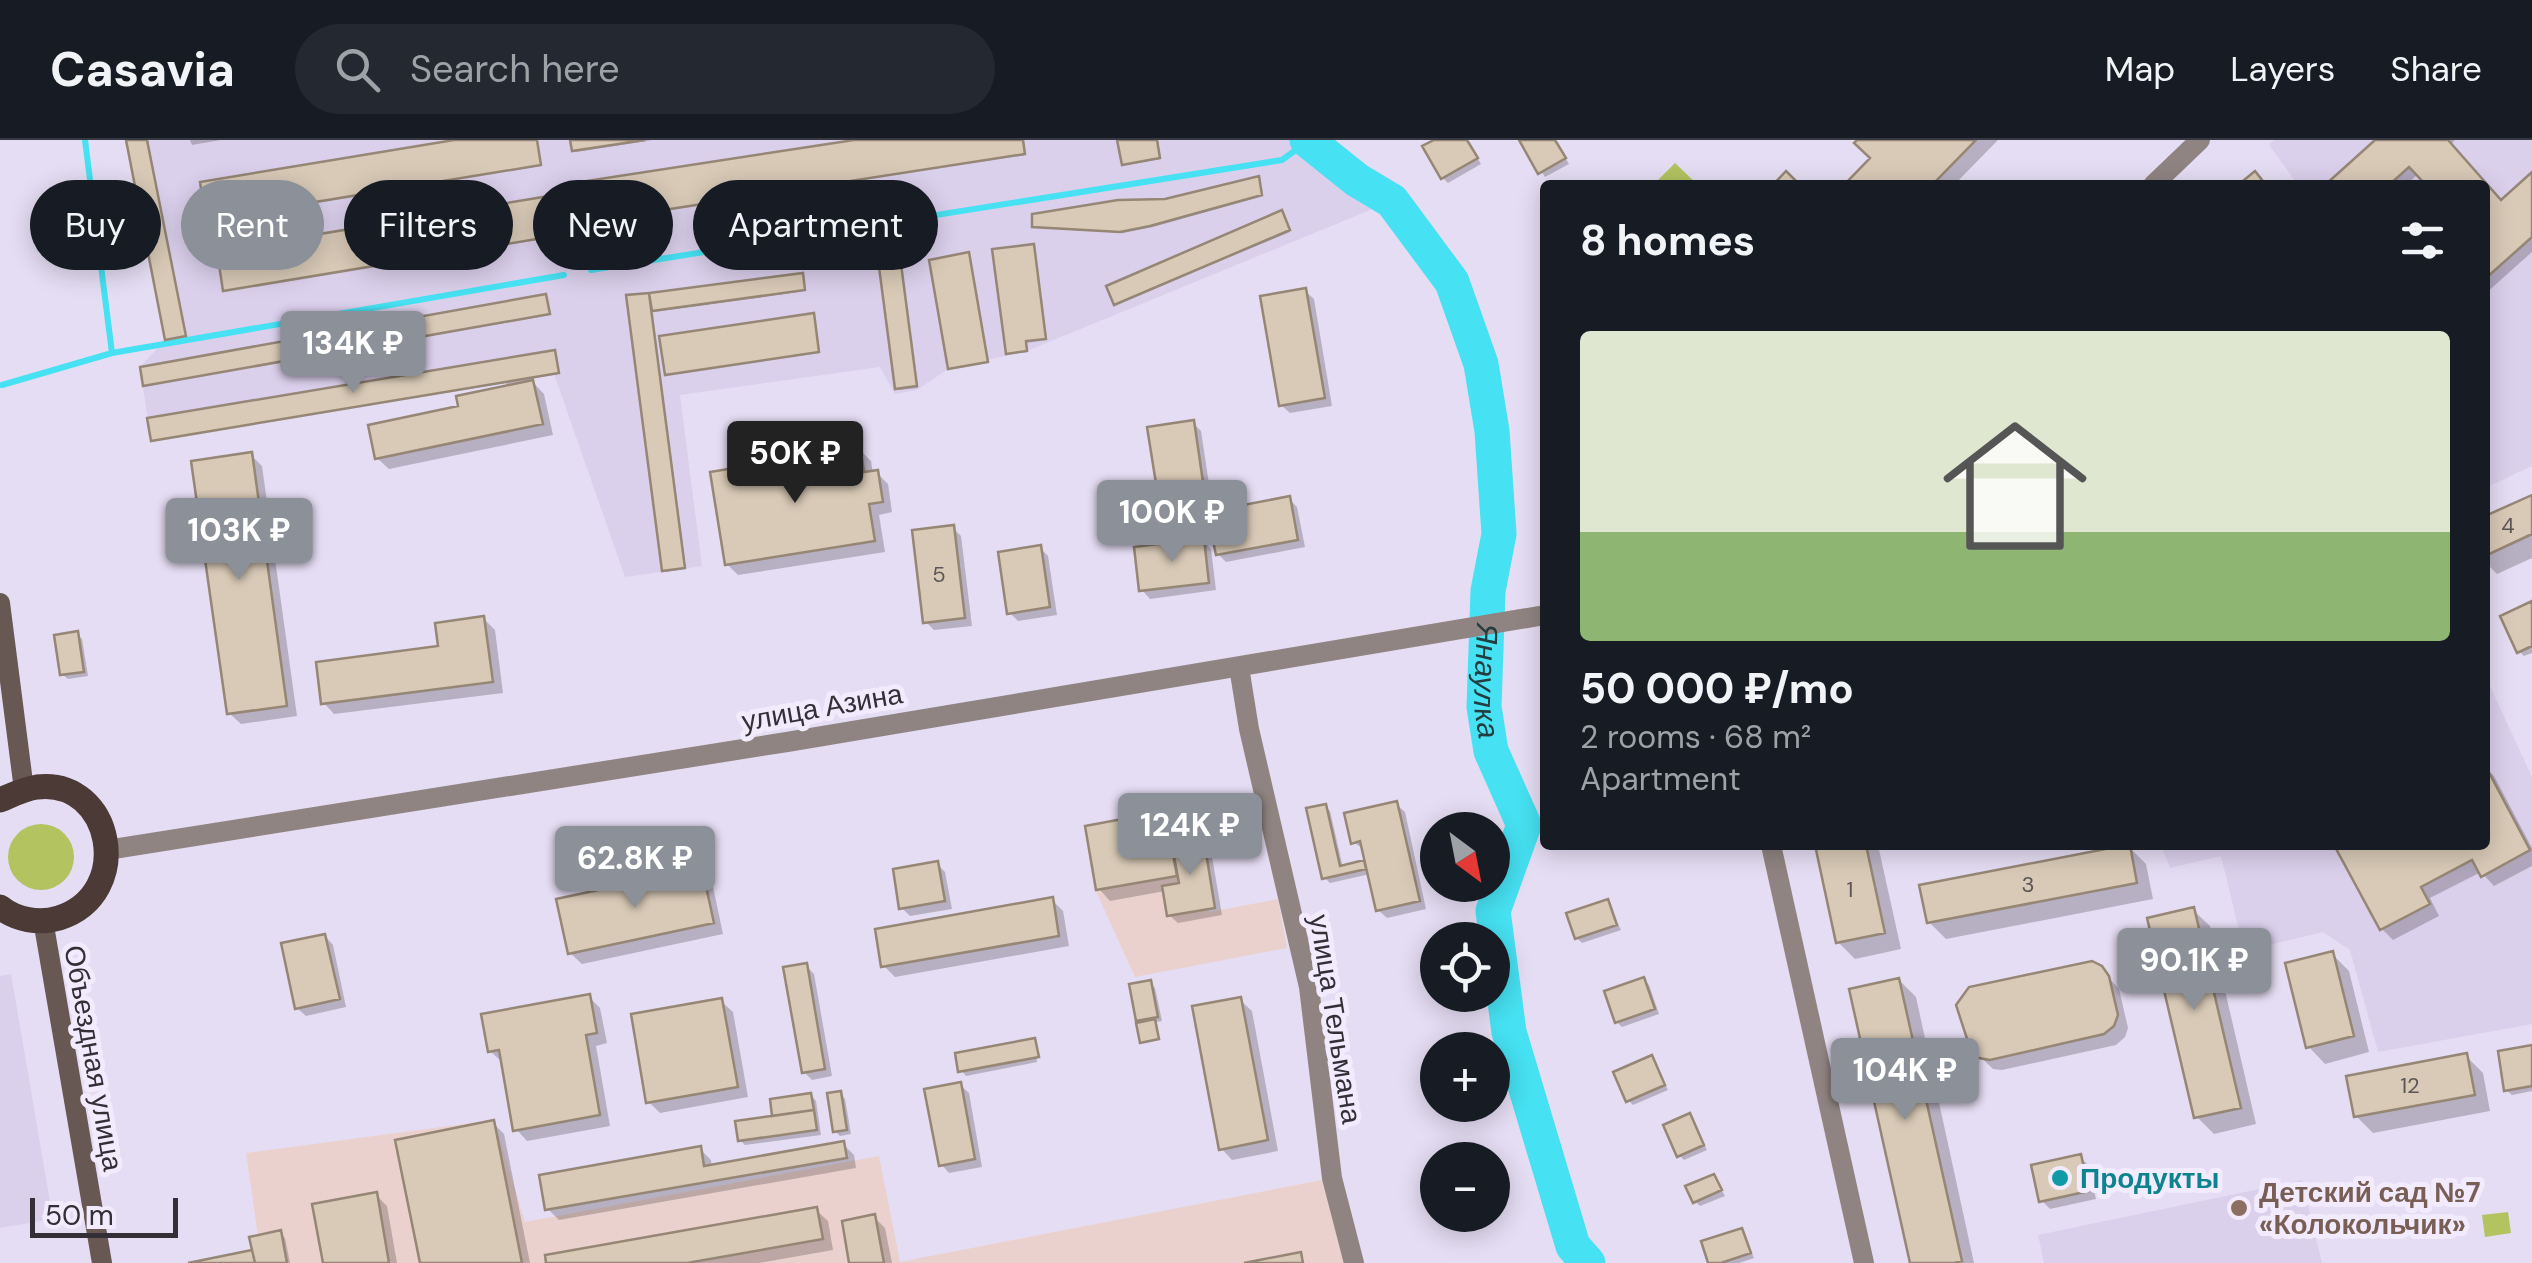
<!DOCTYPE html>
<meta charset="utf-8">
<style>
body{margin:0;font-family:"DM Sans",sans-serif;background:#242831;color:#f1f3f6;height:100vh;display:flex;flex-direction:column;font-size:38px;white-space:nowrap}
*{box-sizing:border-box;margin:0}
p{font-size:32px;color:#9ea1a6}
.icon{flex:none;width:55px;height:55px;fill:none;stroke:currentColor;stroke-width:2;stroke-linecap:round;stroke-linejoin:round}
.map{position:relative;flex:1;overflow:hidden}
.details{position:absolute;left:1540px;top:40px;width:950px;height:670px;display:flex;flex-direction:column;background:#171b24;border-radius:10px;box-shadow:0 5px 25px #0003}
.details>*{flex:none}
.guide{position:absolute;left:30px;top:40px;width:950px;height:90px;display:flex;gap:20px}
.needle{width:65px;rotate:148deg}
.fabs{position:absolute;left:1420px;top:672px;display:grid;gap:20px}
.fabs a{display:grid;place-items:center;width:90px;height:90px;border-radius:50%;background:#171b24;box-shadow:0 5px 25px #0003;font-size:50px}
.scale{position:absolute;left:30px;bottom:25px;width:148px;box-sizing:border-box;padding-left:10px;border:5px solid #322f37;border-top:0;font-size:28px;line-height:35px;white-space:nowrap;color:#322f37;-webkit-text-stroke:8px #f2ebfd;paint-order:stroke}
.price{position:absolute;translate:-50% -85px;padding:0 22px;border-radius:10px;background:#8c9099;color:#fff;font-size:32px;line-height:65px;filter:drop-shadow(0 2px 5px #0008)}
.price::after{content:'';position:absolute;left:50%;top:60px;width:30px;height:22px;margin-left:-15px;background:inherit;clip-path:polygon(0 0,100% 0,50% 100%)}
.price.on{background:#222;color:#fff}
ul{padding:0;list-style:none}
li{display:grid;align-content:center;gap:20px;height:530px;padding:0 40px}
li span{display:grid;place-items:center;height:310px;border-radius:10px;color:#555}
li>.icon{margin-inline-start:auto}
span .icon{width:180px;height:180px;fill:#fffc;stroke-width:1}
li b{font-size:42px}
h2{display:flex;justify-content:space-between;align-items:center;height:120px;padding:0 40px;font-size:42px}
.pill{padding:0 35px;border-radius:45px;background:#171b24;box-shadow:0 5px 25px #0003;font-size:35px;line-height:90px}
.pill.on{background:#8c9099;color:#fff}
header{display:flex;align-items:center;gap:60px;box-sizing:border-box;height:140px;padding:0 50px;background:#171b24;border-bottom:2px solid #363941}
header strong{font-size:48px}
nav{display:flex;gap:55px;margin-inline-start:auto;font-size:35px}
.search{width:700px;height:90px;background:#242831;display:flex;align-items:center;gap:25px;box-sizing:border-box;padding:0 35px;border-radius:55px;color:#9ea1a6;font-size:38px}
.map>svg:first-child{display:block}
.commercial{fill:#ebd1cd}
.built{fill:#dbd0ec}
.green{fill:#b2c360}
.shadow{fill:#0003}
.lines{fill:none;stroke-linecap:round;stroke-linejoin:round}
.stream{stroke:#46e1f2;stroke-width:6}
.river{stroke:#46e1f2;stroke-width:35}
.building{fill:#d9cab7;stroke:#958675;stroke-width:2.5}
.minor{stroke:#8f8481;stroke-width:20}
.tertiary{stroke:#8f8481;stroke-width:20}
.secondary{stroke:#675854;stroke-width:20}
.primary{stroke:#4b3a35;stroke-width:25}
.culture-dot{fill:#0f9aa8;stroke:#f2ebfd;stroke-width:4}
.education-dot{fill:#8d6e63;stroke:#f2ebfd;stroke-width:4}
.labels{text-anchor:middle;stroke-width:10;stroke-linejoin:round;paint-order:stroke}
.number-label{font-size:22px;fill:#5c5657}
.street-label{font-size:28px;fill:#322f37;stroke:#f2ebfd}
.culture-label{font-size:28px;font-weight:bold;fill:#0d838f;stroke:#f2ebfd;text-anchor:start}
.education-label{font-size:28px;font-weight:bold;fill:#785e54;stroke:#f2ebfd;text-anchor:start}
.water-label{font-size:30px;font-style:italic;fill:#233d40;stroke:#f2ebfd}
</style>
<header>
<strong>Casavia</strong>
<div class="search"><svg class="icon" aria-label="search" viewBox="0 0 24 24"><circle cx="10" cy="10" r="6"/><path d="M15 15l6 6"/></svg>Search here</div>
<nav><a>Map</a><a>Layers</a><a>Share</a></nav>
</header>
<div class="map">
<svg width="2532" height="1123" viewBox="0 0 2532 1123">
<rect width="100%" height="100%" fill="#e5ddf3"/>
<!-- commercial -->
<path class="commercial" d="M 1177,736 L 1210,772 L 1278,759 L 1287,808 L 1135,837 L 1096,751 Z
M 494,980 L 525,1082 L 879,1016 L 900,1122 L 1332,1038 L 1354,1123 L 262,1123 L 246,1013 Z"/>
<!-- built -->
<path class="built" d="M 126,0 L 1307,0 L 1357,40 L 1392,61 L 1027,211 L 948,229 L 917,250 L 895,254 L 880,227 L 680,255 L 702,426 L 625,437 L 554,234 L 151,301 L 140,227 L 165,200 Z
M 2274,0 L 2532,0 L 2532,326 L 2485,348 L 2485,45 L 2298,45 L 2269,5 Z
M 2485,535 L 2532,637 L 2532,884 L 2378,912 L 2350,810 L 2323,792 L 2244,811 L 2221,716 L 2170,728 L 2161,705 L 2485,705 Z
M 11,834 L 53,1079 L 0,1088 L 0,836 Z
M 2302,1040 L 2322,1123 L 2044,1123 L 2038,1095 Z"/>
<!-- green -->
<path class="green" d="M 1675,23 L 1698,45 L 1653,45 Z
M8 717a33 33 0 1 1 66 0a33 33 0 1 1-66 0Z
M 2508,1072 L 2511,1093 L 2485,1097 L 2482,1075 Z"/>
<!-- shadow -->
<path class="shadow" d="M 129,0 L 148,0 L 186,198 L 167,199 Z
M 190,0 L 221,0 L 192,5 Z
M 470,0 L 537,0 L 541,26 L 208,78 Z
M 572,0 L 653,0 L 576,12 Z
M 870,0 L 1023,0 L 1025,15 L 588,81 Z
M 1120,0 L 1158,0 L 1161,19 L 1126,25 Z
M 1439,0 L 1467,0 L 1481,24 L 1448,43 L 1443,38 Z
M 1522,0 L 1555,0 L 1569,24 L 1545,37 Z
M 1860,0 L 1998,0 L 1954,45 L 1847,45 L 1873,19 Z
M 2379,0 L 2455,0 L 2450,5 L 2501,63 L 2532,35 L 2532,112 L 2485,154 L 2485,45 L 2429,45 L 2419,33 L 2406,45 L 2329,45 Z
M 1258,39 L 1263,56 L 1153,87 L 1123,93 L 1035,86 L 1165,62 Z
M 544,61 L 550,98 L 225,150 Z
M 1283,75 L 1290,92 L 1116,164 Z
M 1033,106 L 1047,200 L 1026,203 L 1028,212 L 1010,214 Z
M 900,127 L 918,248 L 899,250 L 897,248 Z
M 802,135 L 805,151 L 652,172 L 686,429 L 666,432 L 628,158 Z
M 1305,151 L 1314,159 L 1332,266 L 1290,273 L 1281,265 Z
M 545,157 L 550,175 L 146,245 Z
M 815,178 L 820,213 L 667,234 Z
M 554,213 L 559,234 L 530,239 L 544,254 L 553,295 L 389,329 L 377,318 L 461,268 L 507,248 L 506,243 L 153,300 Z
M 1193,283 L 1201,291 L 1211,357 L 1168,363 L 1160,355 Z
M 860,310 L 871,321 L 873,333 L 877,333 L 888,344 L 892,372 L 879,375 L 885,412 L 738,435 L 727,424 Z
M 251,315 L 262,326 L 297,576 L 241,584 L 229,573 Z
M 2532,358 L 2532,418 L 2497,434 L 2485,422 L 2485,379 Z
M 1289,359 L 1297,367 L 1305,407 L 1226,422 L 1218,414 Z
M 953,388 L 961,396 L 972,486 L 934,490 L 926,482 Z
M 1203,401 L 1211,409 L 1216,450 L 1150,459 L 1142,450 Z
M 1040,408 L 1048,416 L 1057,475 L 1018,481 L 1010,473 Z
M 2532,464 L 2532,513 L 2524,516 L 2519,511 Z
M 484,479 L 495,490 L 503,553 L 334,574 L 323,562 L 441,508 Z
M 77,494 L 82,499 L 88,536 L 68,539 L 62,534 Z
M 2485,627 L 2494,636 L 2532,708 L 2532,726 L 2494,746 L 2481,732 L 2430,758 L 2439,776 L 2393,800 L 2382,789 L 2337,705 L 2485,705 Z
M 1396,664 L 1405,672 L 1426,769 L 1387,778 L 1378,770 L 1370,734 L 1330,743 L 1325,738 L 1325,666 L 1330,671 L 1343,728 L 1363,723 L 1369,728 L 1365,710 L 1353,702 Z
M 1164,674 L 1176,685 L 1179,701 L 1202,697 L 1210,705 L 1222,775 L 1178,783 L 1169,775 L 1165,751 L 1110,761 L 1099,749 Z
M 1817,705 L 1878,705 L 1901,809 L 1855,819 L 1838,802 Z
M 2129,707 L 2146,724 L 2153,759 L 1946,799 L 1929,782 Z
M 937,724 L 945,732 L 952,769 L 910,776 L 902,768 Z
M 701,730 L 712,742 L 723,794 L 582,824 L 570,813 Z
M 1052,760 L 1063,771 L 1069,806 L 895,837 L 884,826 Z
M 1607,762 L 1621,790 L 1582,803 L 1577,798 Z
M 2193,770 L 2210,786 L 2256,984 L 2214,994 L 2197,977 Z
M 325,796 L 333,805 L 346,867 L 306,876 L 297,868 Z
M 2332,814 L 2349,831 L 2369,912 L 2325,924 L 2309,907 Z
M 806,826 L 814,834 L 832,936 L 812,940 L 804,932 Z
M 2100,828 L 2119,849 L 2128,888 L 2125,897 L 2116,905 L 2002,930 L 1993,929 L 1973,910 Z
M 1644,840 L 1649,845 L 1659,874 L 1622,887 L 1617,882 Z
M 1899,840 L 1916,857 L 1974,1123 L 1912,1123 Z
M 1150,843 L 1155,848 L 1162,881 L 1156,882 L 1159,900 L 1144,903 L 1143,884 L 1139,880 Z
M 589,857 L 600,868 L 607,903 L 596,906 L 610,986 L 527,1001 L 516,989 L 502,922 L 490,911 Z
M 1240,860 L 1252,871 L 1278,1011 L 1232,1020 L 1221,1008 Z
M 721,861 L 733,872 L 748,957 L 660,973 L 649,962 Z
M 1035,901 L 1037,922 L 966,936 L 961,930 Z
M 2532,908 L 2532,951 L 2512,955 L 2506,950 Z
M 2466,916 L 2483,933 L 2490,971 L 2373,993 L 2356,976 Z
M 1651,918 L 1668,950 L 1633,965 L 1628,960 Z
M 960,945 L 969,953 L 982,1027 L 949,1033 L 941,1024 Z
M 840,953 L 845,959 L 851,994 L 840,996 L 835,991 Z
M 811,955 L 816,961 L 821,995 L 745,1005 L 740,1000 Z
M 1689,976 L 1707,1010 L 1684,1020 L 1679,1015 Z
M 493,983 L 504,994 L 530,1123 L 422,1123 Z
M 843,1004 L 854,1015 L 856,1028 L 559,1080 L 548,1069 L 700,1009 L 711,1020 L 712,1027 Z
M 2080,1017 L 2088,1025 L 2096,1059 L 2050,1069 L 2042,1061 Z
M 1714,1037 L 1725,1056 L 1700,1066 L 1695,1061 Z
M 376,1055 L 387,1066 L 397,1123 L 325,1123 Z
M 816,1070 L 828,1081 L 833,1110 L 759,1123 L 549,1123 Z
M 874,1077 L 885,1088 L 892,1123 L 852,1123 Z
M 1742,1091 L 1754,1118 L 1739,1123 L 1711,1123 Z
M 280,1093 L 285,1098 L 290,1123 L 201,1123 L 255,1112 Z"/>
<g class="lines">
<!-- stream -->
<path class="stream" d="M 85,0 L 112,213
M 591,130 L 1282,20 L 1308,1
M 2,245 L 112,213 L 564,135"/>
<!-- river -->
<path class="river" id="s1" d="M 1307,0 L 1357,40 L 1392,61 L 1452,142 L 1481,224 L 1492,291 L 1499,394 L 1488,451 L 1484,567 L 1491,611 L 1524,685 L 1493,771 L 1509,892 L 1573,1106 L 1588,1123"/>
</g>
<!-- building -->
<path class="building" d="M 126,0 L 147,0 L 186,196 L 165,200 Z
M 454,0 L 537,0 L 541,25 L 206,80 L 200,42 Z
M 570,0 L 645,0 L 572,11 Z
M 854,0 L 1023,0 L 1025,14 L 586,82 L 580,42 Z
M 1117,0 L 1157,0 L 1160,18 L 1122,25 Z
M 1434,0 L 1467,0 L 1478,18 L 1441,39 L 1422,6 Z
M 1519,0 L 1555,0 L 1566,18 L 1538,34 Z
M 1857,0 L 1976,0 L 1936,41 L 1940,45 L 1844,45 L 1870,18 L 1854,3 Z
M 2375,0 L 2448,0 L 2501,60 L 2532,32 L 2532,97 L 2485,139 L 2485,45 L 2426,45 L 2409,27 L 2389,45 L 2325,45 Z
M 1786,31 L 1800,45 L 1773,45 Z
M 2255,31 L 2266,45 L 2238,45 Z
M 1259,36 L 1262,55 L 1150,86 L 1120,92 L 1032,87 L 1032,74 L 1118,60 L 1165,59 Z
M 543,57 L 549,97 L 223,151 L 217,111 Z
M 1282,70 L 1290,90 L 1114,165 L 1106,146 Z
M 1034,104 L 1046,199 L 1026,201 L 1027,211 L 1006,214 L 992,109 Z
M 969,112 L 988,222 L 948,229 L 929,120 Z
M 901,124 L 917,246 L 895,249 L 879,127 Z
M 803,133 L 805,150 L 652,171 L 649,153 Z
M 1306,148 L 1325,258 L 1279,266 L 1260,156 Z
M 649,153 L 685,428 L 662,431 L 626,155 Z
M 546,154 L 550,174 L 143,246 L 140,227 Z
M 814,173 L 819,212 L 665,235 L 659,196 Z
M 555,210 L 559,233 L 151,301 L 147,278 Z
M 533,240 L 543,284 L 375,319 L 368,285 L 458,266 L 456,256 Z
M 1194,280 L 1204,349 L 1158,356 L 1147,287 Z
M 860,307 L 864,332 L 878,330 L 883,362 L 869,364 L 875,401 L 725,425 L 710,332 Z
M 252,312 L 287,566 L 227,574 L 191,321 Z
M 2532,355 L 2532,394 L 2485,416 L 2485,376 Z
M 1290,356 L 1298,400 L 1216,415 L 1207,372 Z
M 954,385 L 965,478 L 923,483 L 912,390 Z
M 1204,398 L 1209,443 L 1139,451 L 1134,407 Z
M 1041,405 L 1050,467 L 1007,474 L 998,412 Z
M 2532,461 L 2532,506 L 2517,513 L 2500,476 Z
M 484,476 L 493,542 L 321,564 L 316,522 L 438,506 L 435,483 Z
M 78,491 L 84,532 L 60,535 L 54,495 Z
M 2485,625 L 2530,710 L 2481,737 L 2472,720 L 2421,747 L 2430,764 L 2380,790 L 2334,705 L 2485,705 Z
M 1397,661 L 1420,761 L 1376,771 L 1360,701 L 1351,704 L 1344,673 Z
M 1326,664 L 1340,726 L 1364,720 L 1366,729 L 1322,739 L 1306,668 Z
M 1165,671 L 1177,736 L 1096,750 L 1085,686 Z
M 1203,694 L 1215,768 L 1167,776 L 1162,746 L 1179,743 L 1171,700 Z
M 1815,705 L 1866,705 L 1885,793 L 1836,803 Z
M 2126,705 L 2130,705 L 2137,743 L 1927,783 L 1919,745 Z
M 938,721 L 945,761 L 899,769 L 893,729 Z
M 702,728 L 714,783 L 568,814 L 556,759 Z
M 1053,757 L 1059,796 L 881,827 L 875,789 Z
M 1608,759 L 1617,785 L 1575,799 L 1566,773 Z
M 2194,767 L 2241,968 L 2194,978 L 2147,778 Z
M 325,794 L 340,859 L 295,869 L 281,803 Z
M 2333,811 L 2354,896 L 2306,908 L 2285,823 Z
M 2092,821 L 2102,826 L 2109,836 L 2118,875 L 2114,886 L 2104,894 L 1990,920 L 1979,918 L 1971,911 L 1956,865 L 1969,847 Z
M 807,823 L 825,929 L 802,933 L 783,827 Z
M 1644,837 L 1655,869 L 1615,883 L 1604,851 Z
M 1899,838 L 1962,1121 L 1954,1123 L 1910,1123 L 1849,849 Z
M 1151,840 L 1158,877 L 1136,881 L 1129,844 Z
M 590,854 L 597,893 L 586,895 L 600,975 L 513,991 L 499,910 L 488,912 L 481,874 Z
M 1241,857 L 1268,1000 L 1219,1010 L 1192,866 Z
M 722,858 L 738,947 L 646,963 L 631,874 Z
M 1155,879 L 1159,899 L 1140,903 L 1136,883 Z
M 1035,898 L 1039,917 L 958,932 L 955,913 Z
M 2532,905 L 2532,946 L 2504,951 L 2498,911 Z
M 2467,913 L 2475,955 L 2354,977 L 2346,936 Z
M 1652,915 L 1665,945 L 1626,962 L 1613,932 Z
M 961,942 L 975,1019 L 939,1026 L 924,949 Z
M 841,951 L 847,990 L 833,992 L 827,953 Z
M 811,953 L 814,970 L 772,976 L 770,959 Z
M 814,970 L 817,990 L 738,1001 L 735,981 Z
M 1690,973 L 1704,1005 L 1677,1017 L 1663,985 Z
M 494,980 L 522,1123 L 420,1123 L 395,1000 Z
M 844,1001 L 847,1018 L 545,1070 L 539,1035 L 701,1006 L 704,1026 Z
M 2081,1014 L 2089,1051 L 2039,1062 L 2031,1025 Z
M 1714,1034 L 1722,1050 L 1693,1063 L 1685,1046 Z
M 377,1052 L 389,1123 L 323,1123 L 312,1064 Z
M 817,1067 L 823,1099 L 687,1123 L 546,1123 L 545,1115 Z
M 875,1074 L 884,1123 L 849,1123 L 842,1081 Z
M 1742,1088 L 1751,1113 L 1721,1123 L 1708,1123 L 1701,1101 Z
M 281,1090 L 287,1123 L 255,1123 L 249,1097 Z
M 252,1110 L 255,1123 L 188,1123 Z
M 1301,1112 L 1303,1123 L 1244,1123 Z"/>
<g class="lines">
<!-- minor -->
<path class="minor" d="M 1239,527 L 1249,589 L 1309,847 L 1332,1038 L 1354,1123"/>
<!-- tertiary -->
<path class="tertiary" d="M 2153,45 L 2200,0
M 1771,705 L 1864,1123
M 107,710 L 787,602 L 1545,475"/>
<!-- secondary -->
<path class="secondary" d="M 0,463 L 24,650
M 43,780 L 102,1123"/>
<!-- primary -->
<path class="primary" d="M 0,660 C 12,655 24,649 37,647 C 113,638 135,754 59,778 C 39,784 16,780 0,767"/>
</g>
<!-- markers -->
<circle class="culture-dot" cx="2060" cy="1038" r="10"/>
<circle class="education-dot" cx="2239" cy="1068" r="10"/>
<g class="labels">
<!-- number labels -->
<g class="number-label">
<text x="2508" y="393">4</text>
<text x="939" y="442">5</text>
<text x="2028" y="752">3</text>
<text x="1850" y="757">1</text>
<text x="2410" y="953">12</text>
</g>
<!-- street labels -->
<g class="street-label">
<text transform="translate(822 567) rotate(-10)" y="10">улица Азина</text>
<text transform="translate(1336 879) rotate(81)" y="10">улица Тельмана</text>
<text transform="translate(94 918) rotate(80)" y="10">Объездная улица</text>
</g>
<!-- culture labels -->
<g class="culture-label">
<text x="2080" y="1048">Продукты</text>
</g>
<!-- education labels -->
<g class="education-label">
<text x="2259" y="1062">Детский сад №7<tspan x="2259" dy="32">«Колокольчик»</tspan></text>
</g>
<!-- water labels -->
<g class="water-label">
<text dy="10" stroke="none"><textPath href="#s1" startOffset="612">Янаулка</textPath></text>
</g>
</g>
</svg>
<div class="fabs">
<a><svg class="needle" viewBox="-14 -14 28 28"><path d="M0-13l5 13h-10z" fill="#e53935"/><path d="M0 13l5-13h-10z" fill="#9ea1a6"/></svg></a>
<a><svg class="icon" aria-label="locate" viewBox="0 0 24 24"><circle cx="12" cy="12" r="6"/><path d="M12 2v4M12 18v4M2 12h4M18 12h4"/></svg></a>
<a>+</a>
<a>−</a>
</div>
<div class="scale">50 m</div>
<b class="price" style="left:353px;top:256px">134K ₽</b>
<b class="price on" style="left:795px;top:366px">50K ₽</b>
<b class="price" style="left:1172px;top:425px">100K ₽</b>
<b class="price" style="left:239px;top:443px">103K ₽</b>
<b class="price" style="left:1190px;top:738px">124K ₽</b>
<b class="price" style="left:635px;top:771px">62.8K ₽</b>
<b class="price" style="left:2194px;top:873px">90.1K ₽</b>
<b class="price" style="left:1905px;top:983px">104K ₽</b>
<div class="guide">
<a class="pill">Buy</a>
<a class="pill on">Rent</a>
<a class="pill">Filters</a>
<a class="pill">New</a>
<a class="pill">Apartment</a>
</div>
<section class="details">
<h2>8 homes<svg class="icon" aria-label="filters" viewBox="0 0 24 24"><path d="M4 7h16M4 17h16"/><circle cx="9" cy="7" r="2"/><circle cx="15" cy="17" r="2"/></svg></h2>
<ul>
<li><span style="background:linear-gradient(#dfe7d0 65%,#8fb573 0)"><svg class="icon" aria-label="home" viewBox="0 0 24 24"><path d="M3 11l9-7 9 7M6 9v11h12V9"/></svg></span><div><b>50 000 ₽/mo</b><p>2 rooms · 68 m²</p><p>Apartment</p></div></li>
</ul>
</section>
</div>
